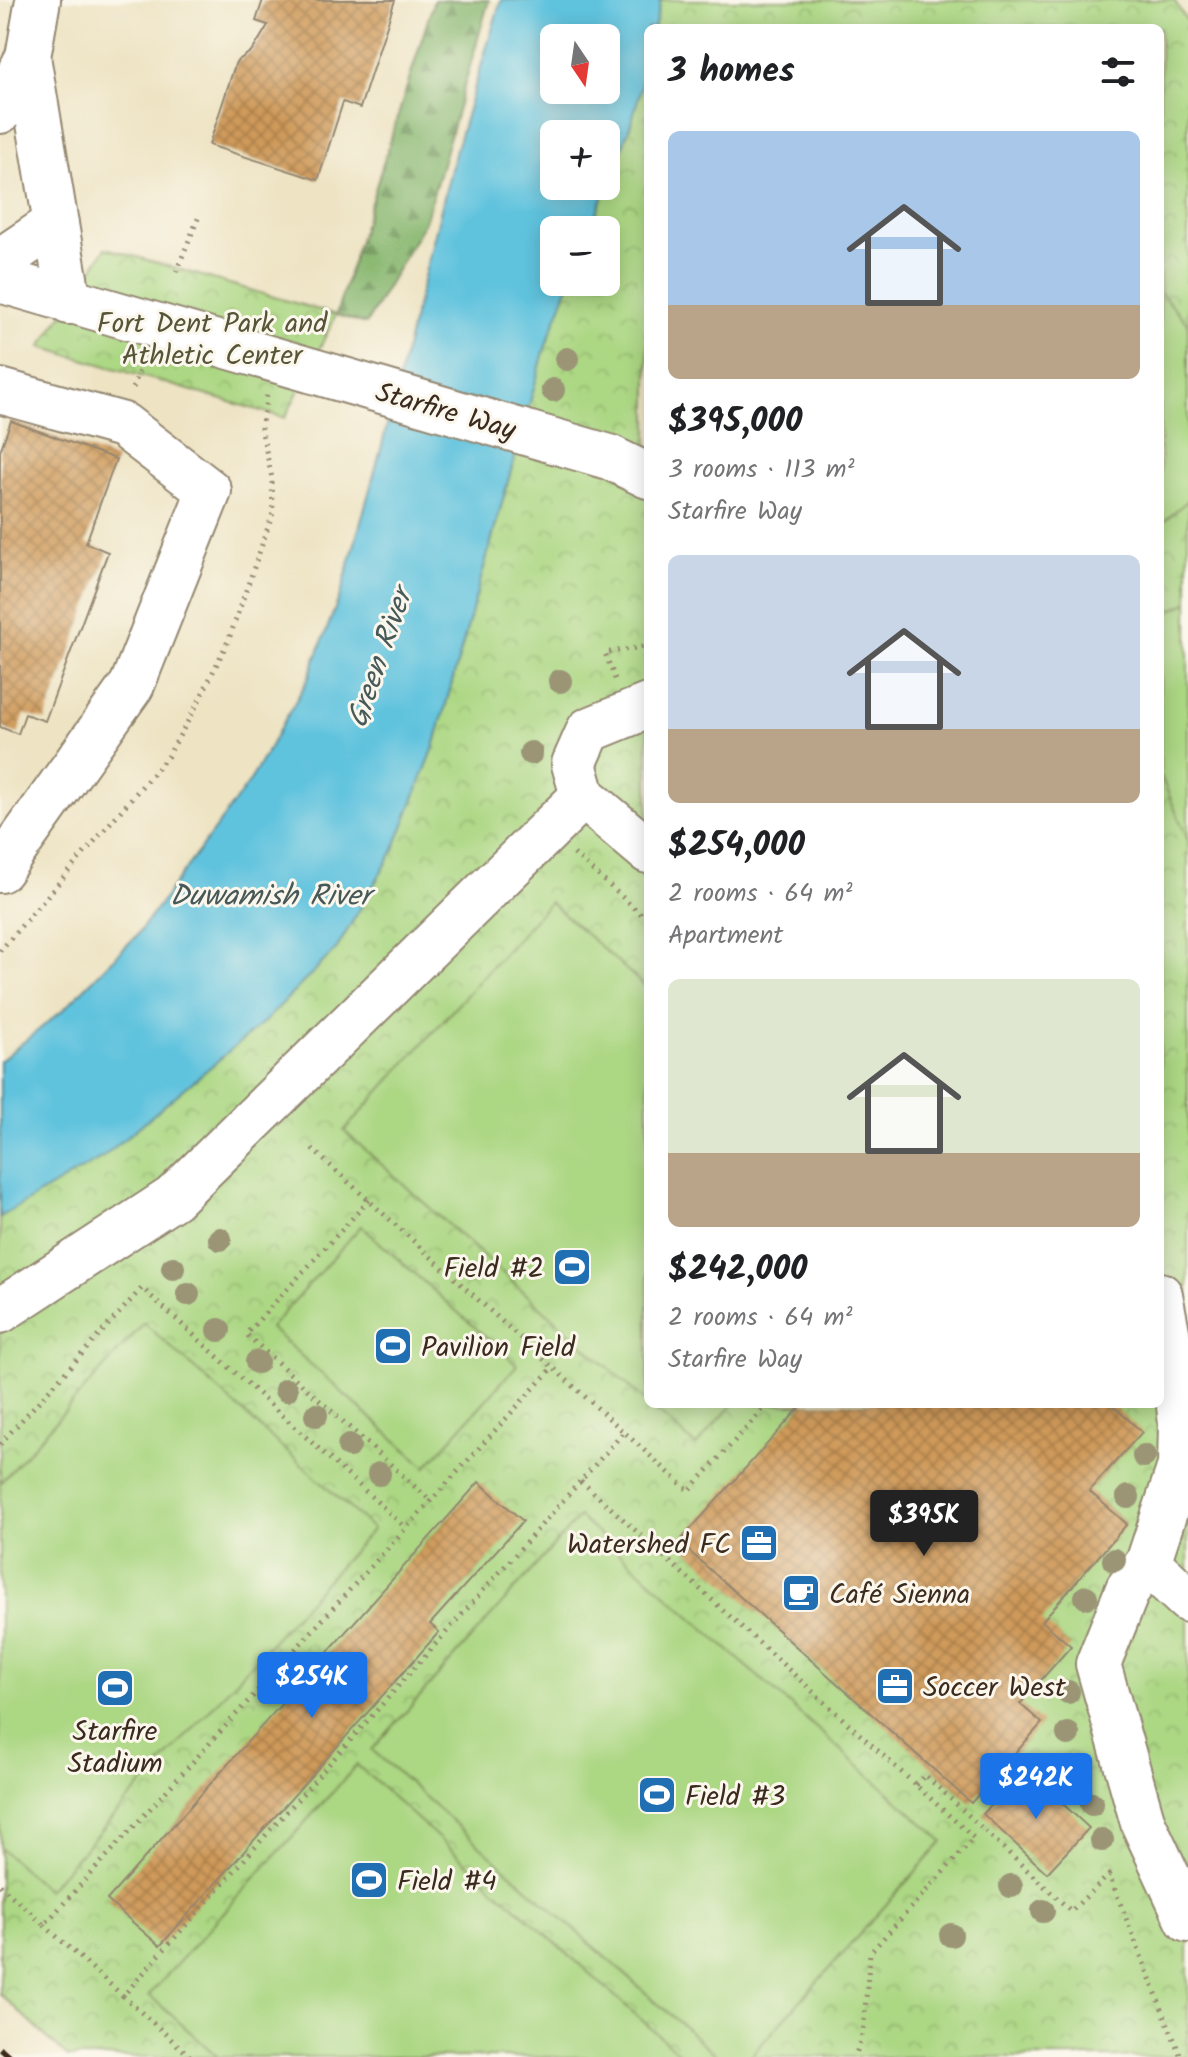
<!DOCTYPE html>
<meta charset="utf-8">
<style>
body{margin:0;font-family:Kalam,sans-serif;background:#f2f2f2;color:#202124;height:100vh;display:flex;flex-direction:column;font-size:30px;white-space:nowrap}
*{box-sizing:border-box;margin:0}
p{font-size:26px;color:#757577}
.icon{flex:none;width:44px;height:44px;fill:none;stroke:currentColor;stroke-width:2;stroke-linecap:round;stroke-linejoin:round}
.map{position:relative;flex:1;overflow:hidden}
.side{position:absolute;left:644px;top:24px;width:520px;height:1384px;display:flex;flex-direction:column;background:#fff;border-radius:12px;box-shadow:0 4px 20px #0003}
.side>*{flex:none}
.needle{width:52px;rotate:167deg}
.fabs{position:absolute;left:540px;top:24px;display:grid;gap:16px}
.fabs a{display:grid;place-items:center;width:80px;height:80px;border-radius:12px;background:#fff;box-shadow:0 4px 20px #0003;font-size:40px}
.price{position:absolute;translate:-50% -68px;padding:0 18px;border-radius:8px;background:#1a73e8;color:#fff;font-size:26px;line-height:52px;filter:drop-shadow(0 2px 4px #0008)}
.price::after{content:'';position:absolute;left:50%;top:48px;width:24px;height:18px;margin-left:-12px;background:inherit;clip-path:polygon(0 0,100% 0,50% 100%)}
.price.current{background:#222;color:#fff}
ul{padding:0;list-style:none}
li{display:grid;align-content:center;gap:16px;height:424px;padding:0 24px}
li span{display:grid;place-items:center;height:248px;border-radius:12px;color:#555}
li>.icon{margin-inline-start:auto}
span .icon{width:144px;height:144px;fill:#fffc;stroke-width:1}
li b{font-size:34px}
h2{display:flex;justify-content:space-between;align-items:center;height:96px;padding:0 24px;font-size:34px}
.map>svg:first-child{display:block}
.forest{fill:url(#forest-firs);stroke:#627148;stroke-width:2}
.park{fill:url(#park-crowns);stroke:#748050;stroke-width:2}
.pitch{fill:#acd783;stroke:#748050;stroke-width:2}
.water{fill:#60c3de;stroke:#4e767e;stroke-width:2;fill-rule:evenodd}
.building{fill:url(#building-cross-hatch)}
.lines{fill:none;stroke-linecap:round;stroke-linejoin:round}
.minor-casing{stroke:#948771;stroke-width:48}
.path{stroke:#948771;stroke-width:5;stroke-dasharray:2 6;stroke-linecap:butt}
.minor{stroke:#fff;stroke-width:44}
.rail{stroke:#3b2a1e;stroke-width:6;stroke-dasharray:12 6;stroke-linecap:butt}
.tree{fill:#9b9576}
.labels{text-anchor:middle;stroke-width:6;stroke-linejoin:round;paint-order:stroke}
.park-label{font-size:28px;fill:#575537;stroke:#fbf7ec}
.street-label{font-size:28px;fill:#3b2a1e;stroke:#fbf7ec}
.poi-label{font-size:28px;fill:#3b2a1e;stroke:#fbf7ec;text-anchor:start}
.water-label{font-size:30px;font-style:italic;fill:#465858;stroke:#fbf7ec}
</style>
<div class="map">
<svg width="1188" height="2057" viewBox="0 0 1188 2057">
<defs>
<pattern id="forest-firs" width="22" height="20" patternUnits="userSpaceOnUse" patternTransform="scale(2)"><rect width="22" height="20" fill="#89b871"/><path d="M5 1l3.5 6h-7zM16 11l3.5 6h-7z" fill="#71965c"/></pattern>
<pattern id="park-crowns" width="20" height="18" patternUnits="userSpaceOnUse" patternTransform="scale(2)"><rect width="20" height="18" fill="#acd783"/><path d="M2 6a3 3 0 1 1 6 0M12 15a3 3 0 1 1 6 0" fill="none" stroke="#95b971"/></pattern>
<pattern id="building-cross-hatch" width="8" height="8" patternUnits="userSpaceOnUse" patternTransform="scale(2)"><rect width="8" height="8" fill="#cf9a5a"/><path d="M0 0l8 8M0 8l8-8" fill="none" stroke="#a97e4a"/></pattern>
</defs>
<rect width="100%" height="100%" fill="#fbf7ec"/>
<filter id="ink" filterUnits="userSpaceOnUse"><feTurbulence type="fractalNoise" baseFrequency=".0125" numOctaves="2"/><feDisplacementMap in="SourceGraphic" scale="16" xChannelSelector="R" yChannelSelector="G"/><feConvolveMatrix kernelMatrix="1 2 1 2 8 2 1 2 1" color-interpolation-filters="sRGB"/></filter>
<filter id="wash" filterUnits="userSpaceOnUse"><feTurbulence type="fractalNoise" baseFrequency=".006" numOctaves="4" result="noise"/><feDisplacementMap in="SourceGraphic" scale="32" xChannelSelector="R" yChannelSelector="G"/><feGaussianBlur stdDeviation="1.8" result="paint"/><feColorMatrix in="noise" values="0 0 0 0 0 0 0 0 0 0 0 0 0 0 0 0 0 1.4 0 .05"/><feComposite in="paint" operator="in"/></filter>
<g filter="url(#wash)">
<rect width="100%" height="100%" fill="#eee4c4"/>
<!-- forest -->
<path class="forest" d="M 434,0 L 489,0 L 426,219 L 366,324 L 336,315 Z"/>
<!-- park -->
<path class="park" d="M 661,0 L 1174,0 L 1188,23 L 1188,2057 L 68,2057 L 0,1994 L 0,1217 L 104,1156 L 265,1021 L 337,948 L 393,852 L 434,747 L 545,348 L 570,282 L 606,282 L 606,230 L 590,230 L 631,123 L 648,54 L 648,1404 L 1160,1404 L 1160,28 L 654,28 Z
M 106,248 L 336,315 L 285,418 L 41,347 Z"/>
<!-- pitch -->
<path class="pitch" d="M 1160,292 L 1188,324 L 1188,500 L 1160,525 Z
M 1188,603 L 1188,840 L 1160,774 L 1160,615 Z
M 550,902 L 648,989 L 648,1403 L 344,1131 Z
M 361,1226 L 517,1365 L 426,1467 L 270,1328 Z
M 144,1323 L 373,1529 L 47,1890 L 0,1848 L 0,1483 Z
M 649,1404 L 733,1404 L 696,1446 Z
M 579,1517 L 943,1841 L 750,2057 L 718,2057 L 372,1750 Z
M 357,1765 L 683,2057 L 218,2057 L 149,1995 Z"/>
<!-- water -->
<path class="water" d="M 501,0 L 661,0 L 654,28 L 648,28 C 648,98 615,165 590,230 L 554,230 L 554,282 L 570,282 L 545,348 L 434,747 L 393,852 L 337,948 L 265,1021 L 104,1156 L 0,1217 L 0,1061 L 62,1011 L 137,935 L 250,781 L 307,681 L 342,590 L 381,449 L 456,149 ZM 554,38 L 606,38 L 606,90 L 554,90 ZM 554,134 L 606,134 L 606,186 L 554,186 Z"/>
<g id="blocks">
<!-- building -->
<path class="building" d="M 263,0 L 395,0 L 360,108 L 343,102 L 318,180 L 209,145 L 236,62 L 253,50 L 268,25 L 256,21 Z
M 11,421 L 116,459 L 86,543 L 108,552 L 45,721 L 25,714 L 18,734 L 0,727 L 0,451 Z
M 803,1404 L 1111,1404 L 1142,1432 L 1089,1491 L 1127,1524 L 1042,1621 L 1071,1646 L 1020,1704 L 1042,1723 L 971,1803 L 679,1542 Z
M 479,1482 L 523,1521 L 430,1624 L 439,1632 L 160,1946 L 107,1900 Z
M 1025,1769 L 1089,1828 L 1047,1873 L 983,1814 Z"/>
</g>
</g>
<g filter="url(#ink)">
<use href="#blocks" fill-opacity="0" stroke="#948771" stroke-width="2"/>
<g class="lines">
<defs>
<path id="minor" d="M 28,57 L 69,302
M 0,111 L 28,57 L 38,0
M 0,261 L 56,223
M 0,280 L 609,457 L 648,476
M 0,391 L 123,425 L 209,491 L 132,685 L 0,870
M 648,706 L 589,730 L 574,764 L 583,796 L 648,851
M 1160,1295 L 1176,1379 L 1181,1424 L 1180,1466 L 1148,1563 L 1128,1589 L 1098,1664 L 1143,1823 L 1188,1920
M 0,1311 L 173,1198 L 583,796
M 1148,1563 L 1188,1600"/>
</defs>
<!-- minor casing -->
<use href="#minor" class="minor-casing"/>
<!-- path -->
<path class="path" d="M 176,272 L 199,216
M 133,388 L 143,360
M 615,679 L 605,653 L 648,646
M 574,854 L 648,920
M 0,951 L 168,756 L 197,705 L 229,639 L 273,513 L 272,478 L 261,428 L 267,395
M 312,1149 L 689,1491 L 768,1404
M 369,1200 L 246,1334 L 431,1501
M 0,1444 L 142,1288 L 406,1528
M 581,1481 L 974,1838 L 870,1953 L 863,2032 L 855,2057
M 916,1785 L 925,1775 L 1071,1911 L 1109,1875 L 1181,2057
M 0,1885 L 44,1925 L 553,1367
M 44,1925 L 123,1996 L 624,1432
M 123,1996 L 191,2057"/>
<!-- minor -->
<use href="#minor" class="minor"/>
<!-- rail -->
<path class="rail" d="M 0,2048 L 10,2057"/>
</g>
<!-- trees -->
<g class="tree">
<circle cx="567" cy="359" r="12"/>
<circle cx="553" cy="390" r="12"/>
<circle cx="560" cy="681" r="12"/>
<circle cx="531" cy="753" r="12"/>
<circle cx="220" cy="1239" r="12"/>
<circle cx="173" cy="1268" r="12"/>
<circle cx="188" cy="1294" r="12"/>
<circle cx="219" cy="1330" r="12"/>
<circle cx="257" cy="1362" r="12"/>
<circle cx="286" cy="1390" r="12"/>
<circle cx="316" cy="1415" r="12"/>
<circle cx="349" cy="1446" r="12"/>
<circle cx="1144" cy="1456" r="12"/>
<circle cx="379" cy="1474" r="12"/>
<circle cx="1128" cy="1497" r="12"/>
<circle cx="1114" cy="1560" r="12"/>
<circle cx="1086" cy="1597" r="12"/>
<circle cx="1068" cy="1692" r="12"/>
<circle cx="1068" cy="1734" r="12"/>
<circle cx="1076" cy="1773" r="12"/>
<circle cx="1092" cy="1804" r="12"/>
<circle cx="1102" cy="1840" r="12"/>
<circle cx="1011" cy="1886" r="12"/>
<circle cx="1043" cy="1911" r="12"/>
<circle cx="951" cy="1935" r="12"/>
</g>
</g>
<!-- icons -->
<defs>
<symbol id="stadium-square" viewBox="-11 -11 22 22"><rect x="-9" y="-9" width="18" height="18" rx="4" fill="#1f6fb2" stroke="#fbf7ec"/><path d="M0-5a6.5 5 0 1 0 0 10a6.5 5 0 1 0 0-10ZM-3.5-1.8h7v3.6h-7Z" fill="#fff"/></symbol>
<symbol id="office-square" viewBox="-11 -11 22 22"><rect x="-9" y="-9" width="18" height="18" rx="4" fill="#1f6fb2" stroke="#fbf7ec"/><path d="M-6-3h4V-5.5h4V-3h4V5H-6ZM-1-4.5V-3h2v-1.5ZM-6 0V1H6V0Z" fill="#fff"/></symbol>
<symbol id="cafe-square" viewBox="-11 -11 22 22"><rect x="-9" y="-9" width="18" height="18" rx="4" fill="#1f6fb2" stroke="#fbf7ec"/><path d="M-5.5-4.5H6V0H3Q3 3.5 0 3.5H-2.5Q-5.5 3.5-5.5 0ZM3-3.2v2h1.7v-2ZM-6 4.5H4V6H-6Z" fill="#fff"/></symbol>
</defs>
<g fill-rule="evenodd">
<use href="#stadium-square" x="550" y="1245" width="44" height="44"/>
<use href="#stadium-square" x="371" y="1324" width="44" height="44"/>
<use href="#office-square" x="737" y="1521" width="44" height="44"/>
<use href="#cafe-square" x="779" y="1571" width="44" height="44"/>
<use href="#office-square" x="873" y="1664" width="44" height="44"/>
<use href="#stadium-square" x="93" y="1666" width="44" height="44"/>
<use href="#stadium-square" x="635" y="1773" width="44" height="44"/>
<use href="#stadium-square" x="347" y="1858" width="44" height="44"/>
</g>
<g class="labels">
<!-- park labels -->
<g class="park-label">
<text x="212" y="332">Fort Dent Park and<tspan x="212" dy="32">Athletic Center</tspan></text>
</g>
<!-- street labels -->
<g class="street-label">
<text transform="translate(446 410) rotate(16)" y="10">Starfire Way</text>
</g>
<!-- poi labels -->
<g class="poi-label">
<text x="544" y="1277" text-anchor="end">Field #2</text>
<text x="421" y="1356">Pavilion Field</text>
<text x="731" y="1553" text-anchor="end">Watershed FC</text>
<text x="829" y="1603">Café Sienna</text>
<text x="923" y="1696">Soccer West</text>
<text x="115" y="1740" text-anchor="middle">Starfire<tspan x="115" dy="32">Stadium</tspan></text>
<text x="685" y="1805">Field #3</text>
<text x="397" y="1890">Field #4</text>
</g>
<!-- water labels -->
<g class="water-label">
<text transform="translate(379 658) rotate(-71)" y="10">Green River</text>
<text x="270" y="905">Duwamish River</text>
</g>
</g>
</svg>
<div class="fabs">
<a><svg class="needle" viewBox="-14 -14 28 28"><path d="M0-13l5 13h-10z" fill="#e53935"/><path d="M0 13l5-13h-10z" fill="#757577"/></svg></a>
<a>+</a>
<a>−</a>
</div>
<b class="price current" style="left:924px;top:1558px">$395K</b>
<b class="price" style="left:312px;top:1720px">$254K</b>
<b class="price" style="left:1036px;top:1821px">$242K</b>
<section class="side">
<h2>3 homes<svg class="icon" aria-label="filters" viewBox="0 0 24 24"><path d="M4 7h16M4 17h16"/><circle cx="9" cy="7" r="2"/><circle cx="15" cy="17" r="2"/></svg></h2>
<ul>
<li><span style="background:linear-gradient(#a9c7e8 70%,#b9a48a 0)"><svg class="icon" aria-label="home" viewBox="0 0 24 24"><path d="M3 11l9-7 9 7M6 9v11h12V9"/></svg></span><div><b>$395,000</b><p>3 rooms · 113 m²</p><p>Starfire Way</p></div></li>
<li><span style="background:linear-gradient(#c9d6e8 70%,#b9a48a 0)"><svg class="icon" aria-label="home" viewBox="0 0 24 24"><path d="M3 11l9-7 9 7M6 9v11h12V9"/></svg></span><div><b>$254,000</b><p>2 rooms · 64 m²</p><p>Apartment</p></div></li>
<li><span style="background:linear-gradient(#dfe7d0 70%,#b9a48a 0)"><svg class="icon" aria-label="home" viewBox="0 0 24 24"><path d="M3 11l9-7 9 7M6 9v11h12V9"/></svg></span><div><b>$242,000</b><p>2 rooms · 64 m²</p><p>Starfire Way</p></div></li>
</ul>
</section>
</div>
